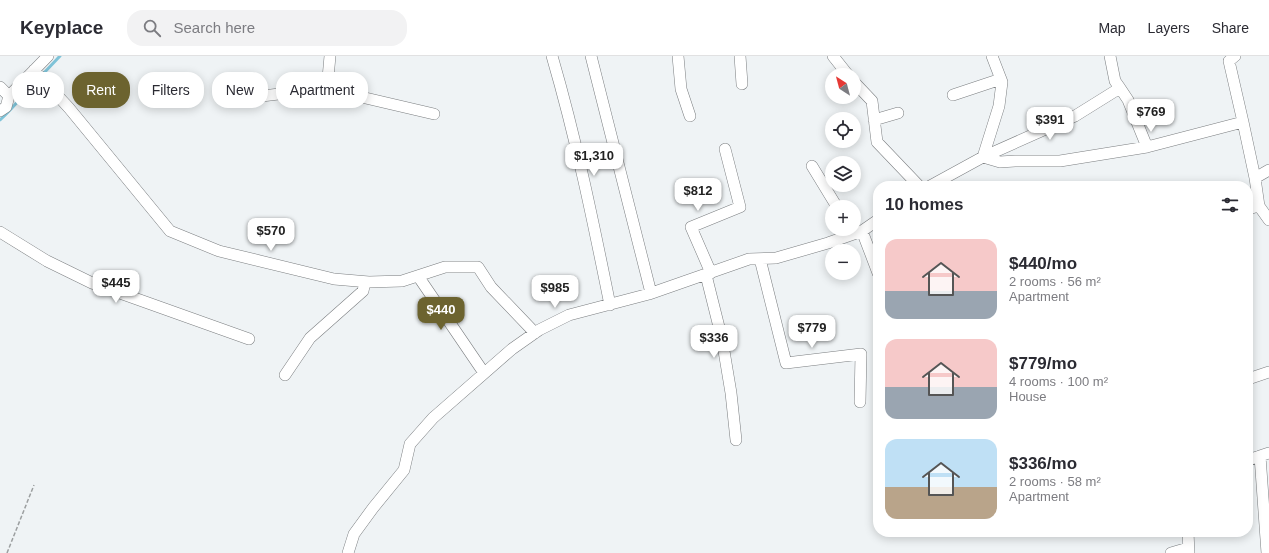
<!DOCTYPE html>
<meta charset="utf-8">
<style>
body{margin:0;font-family:Helvetica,sans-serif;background:#f2f2f3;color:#2b2b33;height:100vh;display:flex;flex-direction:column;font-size:15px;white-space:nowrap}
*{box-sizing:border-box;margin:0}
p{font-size:13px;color:#7c7c81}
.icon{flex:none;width:22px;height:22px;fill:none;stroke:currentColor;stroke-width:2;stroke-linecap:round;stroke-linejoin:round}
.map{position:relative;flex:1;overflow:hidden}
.side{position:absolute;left:873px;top:125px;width:380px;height:356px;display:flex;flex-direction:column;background:#fff;border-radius:16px;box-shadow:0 2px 10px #0003}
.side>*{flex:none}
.top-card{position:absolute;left:12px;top:16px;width:380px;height:36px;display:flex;gap:8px}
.needle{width:26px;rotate:324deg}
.tools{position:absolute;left:825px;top:12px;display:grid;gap:8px}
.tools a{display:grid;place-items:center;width:36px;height:36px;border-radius:50%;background:#fff;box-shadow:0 2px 10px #0003;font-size:20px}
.price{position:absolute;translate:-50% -34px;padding:0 9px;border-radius:8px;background:#fff;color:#222;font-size:13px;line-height:26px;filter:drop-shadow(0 1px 2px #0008)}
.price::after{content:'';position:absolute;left:50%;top:24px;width:12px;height:9px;margin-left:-6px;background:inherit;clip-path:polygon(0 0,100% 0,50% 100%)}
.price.selected{background:#6c632f;color:#fff}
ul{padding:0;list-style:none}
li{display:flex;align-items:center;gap:12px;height:100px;padding:0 12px}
li span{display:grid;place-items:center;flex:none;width:112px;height:80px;border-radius:12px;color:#555}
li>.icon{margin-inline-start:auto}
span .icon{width:48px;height:48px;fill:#fffc;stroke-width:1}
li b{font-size:17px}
h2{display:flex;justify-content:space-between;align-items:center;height:48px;padding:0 12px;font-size:17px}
.tag{padding:0 14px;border-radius:16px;background:#fff;box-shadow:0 2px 10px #0003;font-size:14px;line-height:36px}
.tag.selected{background:#6c632f;color:#fff}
header{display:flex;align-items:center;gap:24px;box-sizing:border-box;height:56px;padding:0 20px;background:#fff;border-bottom:1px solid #e1e1e2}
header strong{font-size:19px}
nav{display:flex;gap:22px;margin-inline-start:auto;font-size:14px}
.search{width:280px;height:36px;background:#f2f2f3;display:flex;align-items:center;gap:10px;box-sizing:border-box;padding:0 14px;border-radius:16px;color:#7c7c81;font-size:15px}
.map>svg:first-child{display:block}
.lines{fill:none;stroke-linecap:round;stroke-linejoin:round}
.stream{stroke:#7fc3d8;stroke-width:3}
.minor-casing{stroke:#7b7e80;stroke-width:12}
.path{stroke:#9c9fa0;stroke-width:1.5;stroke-dasharray:4 2;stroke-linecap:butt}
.minor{stroke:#fff;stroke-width:11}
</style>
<header>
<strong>Keyplace</strong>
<div class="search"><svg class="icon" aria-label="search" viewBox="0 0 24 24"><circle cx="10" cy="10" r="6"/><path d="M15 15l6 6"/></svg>Search here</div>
<nav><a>Map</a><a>Layers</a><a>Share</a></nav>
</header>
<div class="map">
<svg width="1269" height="497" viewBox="0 0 1269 497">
<rect width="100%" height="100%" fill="#eff3f5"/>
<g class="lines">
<!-- stream -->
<path class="stream" d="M 42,19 L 60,0
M 0,64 C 14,51 25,37 38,23"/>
<defs>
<path id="minor" d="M 552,0 C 576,82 593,165 610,249
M 591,0 L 651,237
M 678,0 L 681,33 L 690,60
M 740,0 L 742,28
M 833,0 L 848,19
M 992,0 L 1002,26 L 999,50 L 983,101 L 1000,106 L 1015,105 L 1060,105 L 1147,91 L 1243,66 L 1255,122 L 1259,150
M 1110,0 L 1115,25 L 1120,32
M 1235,0 L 1229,5 L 1243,66
M 34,14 L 69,52 L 170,175 L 219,195 L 334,223 L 369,226 L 402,225 L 445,211 L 478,211 L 491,231 L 535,277
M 854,26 L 872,45 L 877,86 L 919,130
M 0,31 L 9,40
M 327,33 L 330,0
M 953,39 L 1001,23
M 238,43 L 312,34 L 327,33 L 434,58
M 0,55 L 6,51 L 9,40 L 48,0
M 874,64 L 898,57
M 812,110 L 837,151
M 1255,122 L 1269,114
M 930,130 L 983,101 L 1075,60 L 1120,32 L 1128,44 L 1147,91
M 1248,153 L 1259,150 L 1269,164
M 862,175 L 878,217
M 0,176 L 47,205 L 92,227 L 249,283
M 760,203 L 786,307 L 861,298 L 860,346
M 711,217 L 691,171 L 740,151 L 725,93
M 706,219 L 722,283 L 731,337 L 736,384
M 418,220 L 484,317
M 285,319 L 310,282 L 363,235 L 365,226
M 1248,323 L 1269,316
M 1260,400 L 1267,497
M 1248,404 L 1269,397
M 1188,476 L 1189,497
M 348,497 L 354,478 L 373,452 L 404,414 L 410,388 L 433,362 L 512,293 L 539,274 L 569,259 L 649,238 L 749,203 L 776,202 L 828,187 L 862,175 L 878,164
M 1171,497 L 1188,492"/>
</defs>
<!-- minor casing -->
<use href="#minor" class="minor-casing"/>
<!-- path -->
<path class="path" d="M 7,497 L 34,429"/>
<!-- minor -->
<use href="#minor" class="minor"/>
</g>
</svg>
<div class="tools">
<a><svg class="needle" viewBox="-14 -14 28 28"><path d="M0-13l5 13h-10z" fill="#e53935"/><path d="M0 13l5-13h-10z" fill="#7c7c81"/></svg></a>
<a><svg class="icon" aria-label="locate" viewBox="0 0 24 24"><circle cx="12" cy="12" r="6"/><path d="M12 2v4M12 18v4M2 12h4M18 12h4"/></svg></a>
<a><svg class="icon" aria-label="layers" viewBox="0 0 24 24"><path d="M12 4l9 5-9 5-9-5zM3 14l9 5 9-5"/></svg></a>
<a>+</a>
<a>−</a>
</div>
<b class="price" style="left:1151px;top:77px">$769</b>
<b class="price" style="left:1050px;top:85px">$391</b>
<b class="price" style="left:594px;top:121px">$1,310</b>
<b class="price" style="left:698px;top:156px">$812</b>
<b class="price" style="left:271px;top:196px">$570</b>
<b class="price" style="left:116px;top:248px">$445</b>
<b class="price" style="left:555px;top:253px">$985</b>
<b class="price selected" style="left:441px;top:275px">$440</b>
<b class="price" style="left:812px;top:293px">$779</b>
<b class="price" style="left:714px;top:303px">$336</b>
<div class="top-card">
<a class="tag">Buy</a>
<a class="tag selected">Rent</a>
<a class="tag">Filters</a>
<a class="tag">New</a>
<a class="tag">Apartment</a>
</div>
<section class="side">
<h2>10 homes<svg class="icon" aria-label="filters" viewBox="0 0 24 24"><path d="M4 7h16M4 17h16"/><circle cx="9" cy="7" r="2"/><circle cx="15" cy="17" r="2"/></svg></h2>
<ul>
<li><span style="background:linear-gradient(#f6c9c9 65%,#9aa5b1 0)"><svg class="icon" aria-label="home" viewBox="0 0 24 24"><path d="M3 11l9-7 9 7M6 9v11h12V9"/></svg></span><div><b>$440/mo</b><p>2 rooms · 56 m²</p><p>Apartment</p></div></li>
<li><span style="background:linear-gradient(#f6c9c9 60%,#9aa5b1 0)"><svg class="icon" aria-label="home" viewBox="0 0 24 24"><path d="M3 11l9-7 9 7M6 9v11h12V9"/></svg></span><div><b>$779/mo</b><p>4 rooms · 100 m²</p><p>House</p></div></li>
<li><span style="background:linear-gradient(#bfe0f5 60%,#b9a48a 0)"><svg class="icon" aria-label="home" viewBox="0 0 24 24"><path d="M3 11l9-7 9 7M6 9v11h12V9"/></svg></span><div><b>$336/mo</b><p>2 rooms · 58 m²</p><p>Apartment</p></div></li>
</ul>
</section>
</div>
